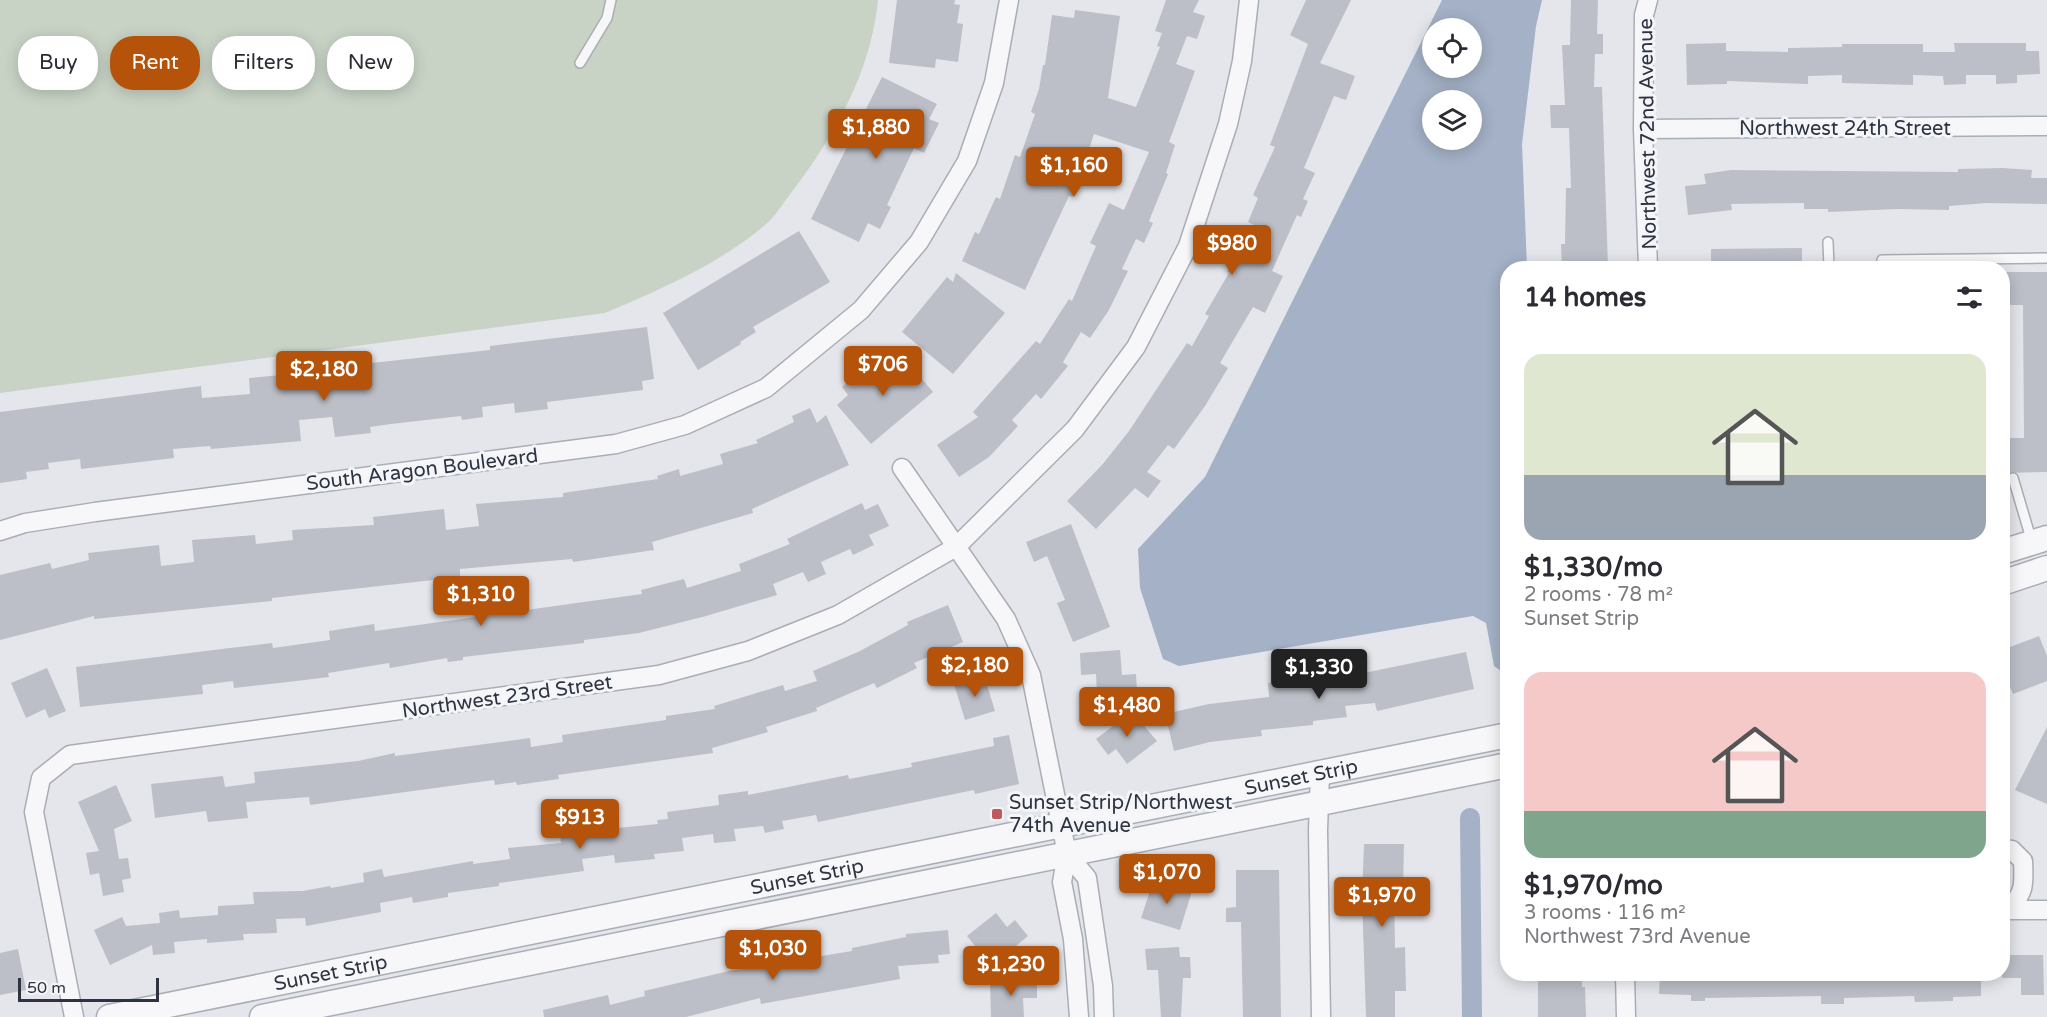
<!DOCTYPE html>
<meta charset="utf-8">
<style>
body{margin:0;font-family:"Varela Round",sans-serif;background:#f7f7f7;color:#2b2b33;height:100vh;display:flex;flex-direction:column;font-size:22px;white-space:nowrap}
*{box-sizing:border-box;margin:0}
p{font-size:20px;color:#7c7c81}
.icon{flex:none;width:33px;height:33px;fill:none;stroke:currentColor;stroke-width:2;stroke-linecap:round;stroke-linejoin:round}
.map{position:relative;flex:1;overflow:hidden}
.details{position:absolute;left:1500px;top:261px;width:510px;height:720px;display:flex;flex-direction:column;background:#fff;border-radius:24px;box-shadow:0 3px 15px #0003}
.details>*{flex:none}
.banner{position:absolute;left:18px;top:36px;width:570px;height:54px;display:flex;gap:12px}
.buttons{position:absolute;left:1422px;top:18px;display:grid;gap:12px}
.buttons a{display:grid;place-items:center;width:60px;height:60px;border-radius:50%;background:#fff;box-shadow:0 3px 15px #0003;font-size:30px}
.scale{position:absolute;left:18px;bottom:15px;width:141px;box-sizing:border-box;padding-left:6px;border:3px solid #2e3341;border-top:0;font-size:16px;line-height:21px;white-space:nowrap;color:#2e3341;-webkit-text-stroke:4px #f4f5f8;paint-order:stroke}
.price{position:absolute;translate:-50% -51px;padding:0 14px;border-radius:6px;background:#b45309;color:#fff;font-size:20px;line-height:39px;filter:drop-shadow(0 2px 3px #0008)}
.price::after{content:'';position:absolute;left:50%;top:36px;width:18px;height:14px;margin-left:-9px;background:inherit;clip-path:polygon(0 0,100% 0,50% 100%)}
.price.selected{background:#222;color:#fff}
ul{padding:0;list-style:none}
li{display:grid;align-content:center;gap:12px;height:318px;padding:0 24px}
li span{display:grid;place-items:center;height:186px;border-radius:18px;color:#555}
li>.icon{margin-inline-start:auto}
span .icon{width:108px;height:108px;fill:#fffc;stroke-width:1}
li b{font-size:26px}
h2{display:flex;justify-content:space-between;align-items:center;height:72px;padding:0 24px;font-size:26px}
.pill{padding:0 21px;border-radius:24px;background:#fff;box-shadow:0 3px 15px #0003;font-size:21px;line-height:54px}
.pill.selected{background:#b45309;color:#fff}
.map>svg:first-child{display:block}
.green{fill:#c8d3c6}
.water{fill:#a4b1c6;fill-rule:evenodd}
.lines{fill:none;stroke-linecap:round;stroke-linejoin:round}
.canal{stroke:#a4b1c6;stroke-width:20}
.building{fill:#bcbfc7}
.service-casing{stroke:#aaadb5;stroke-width:12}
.minor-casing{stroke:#aaadb5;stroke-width:21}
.tertiary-casing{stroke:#aaadb5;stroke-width:27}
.service{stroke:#f7f7f9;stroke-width:9}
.minor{stroke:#f7f7f9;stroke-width:18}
.tertiary{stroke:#f7f7f9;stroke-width:24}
.poi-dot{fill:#c1585e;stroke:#f4f5f8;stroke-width:2}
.labels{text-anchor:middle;stroke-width:6;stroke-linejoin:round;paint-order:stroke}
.street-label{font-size:20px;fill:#2e3341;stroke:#f4f5f8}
.poi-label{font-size:20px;fill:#2e3341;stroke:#f4f5f8;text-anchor:start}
</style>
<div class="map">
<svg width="2047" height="1017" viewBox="0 0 2047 1017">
<rect width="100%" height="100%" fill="#e4e6eb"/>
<!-- green -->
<path class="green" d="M 0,0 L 878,0 C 871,72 834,137 791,193 C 783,203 775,217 765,225 C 718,265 661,289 605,313 L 0,393 Z"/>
<!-- water -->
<path class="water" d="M 1442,0 L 1542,0 L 1536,26 L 1522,144 L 1527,268 L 1508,268 L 1507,675 L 1494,666 L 1486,623 L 1473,616 L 1179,666 L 1163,659 L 1140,588 L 1138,549 L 1205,477 ZM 1432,28 L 1472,28 L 1472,68 L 1432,68 ZM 1432,100 L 1472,100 L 1472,140 L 1432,140 Z"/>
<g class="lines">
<!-- canal -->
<path class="canal" d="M 1470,818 L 1472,1017"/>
</g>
<!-- building -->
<path class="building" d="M 897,0 L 955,0 L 954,4 L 960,5 L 957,23 L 963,24 L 958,62 L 936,59 L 935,68 L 889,63 Z
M 1166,0 L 1199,0 L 1193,12 L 1205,16 L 1197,39 L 1187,36 L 1176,64 L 1195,71 L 1169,142 L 1175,145 L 1166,173 L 1168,174 L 1149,221 L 1153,223 L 1144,243 L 1136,239 L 1122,269 L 1128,271 L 1109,310 L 1090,338 L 1081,332 L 1063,362 L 1068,366 L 1041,399 L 1036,394 L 1012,420 L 1018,426 L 989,457 L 959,477 L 937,445 L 978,417 L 973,412 L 1036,341 L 1040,344 L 1069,299 L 1072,301 L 1096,246 L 1090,243 L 1109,203 L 1124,210 L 1149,152 L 1094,134 L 1073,197 L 1069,196 L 1025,290 L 962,261 L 975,232 L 979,234 L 996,197 L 1000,199 L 1015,155 L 1020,157 L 1035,114 L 1031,112 L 1039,89 L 1043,65 L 1045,65 L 1052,15 L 1074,18 L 1075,10 L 1120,16 L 1108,98 L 1136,107 L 1160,47 L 1157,46 L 1162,33 L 1155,31 Z
M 1306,0 L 1351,0 L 1320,63 L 1355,76 L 1346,100 L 1334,96 L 1304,168 L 1315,173 L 1303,199 L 1308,201 L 1301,217 L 1297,215 L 1272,271 L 1283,276 L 1265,313 L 1253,307 L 1220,363 L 1228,368 L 1205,406 L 1174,449 L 1168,445 L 1147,472 L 1161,481 L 1148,498 L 1135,488 L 1096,529 L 1067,501 L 1102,465 L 1129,431 L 1187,343 L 1192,346 L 1209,316 L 1205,314 L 1229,273 L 1227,272 L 1236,253 L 1241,255 L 1254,225 L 1248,222 L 1258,198 L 1253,195 L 1275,147 L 1270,145 L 1308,44 L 1290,35 Z
M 1571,0 L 1598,0 L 1597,34 L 1603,34 L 1603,54 L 1595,54 L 1594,87 L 1602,87 L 1608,268 L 1562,268 L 1561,244 L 1565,244 L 1566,188 L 1571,188 L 1569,128 L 1551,128 L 1550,105 L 1565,105 L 1562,45 L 1570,45 Z
M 1726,43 L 1726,51 L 1788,52 L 1788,48 L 1842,47 L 1842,44 L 1923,44 L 1923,52 L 1955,52 L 1954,43 L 2026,43 L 2026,51 L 2039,51 L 2040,74 L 2017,75 L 2017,83 L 1996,84 L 1996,75 L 1966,75 L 1966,84 L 1944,85 L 1943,76 L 1913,75 L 1913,85 L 1842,83 L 1842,75 L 1808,76 L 1808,84 L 1727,81 L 1727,84 L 1687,85 L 1686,44 Z
M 882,77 L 937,104 L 929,119 L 939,123 L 924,153 L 914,148 L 887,205 L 891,207 L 880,229 L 868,223 L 859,242 L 811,219 Z
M 2002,168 L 2032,170 L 2031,178 L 2047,178 L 2047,204 L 1987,203 L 1949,206 L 1949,210 L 1897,209 L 1828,212 L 1828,209 L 1804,209 L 1804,203 L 1731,204 L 1732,210 L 1688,215 L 1685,186 L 1706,184 L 1704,174 L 1731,170 L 1958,172 L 1958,169 Z
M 799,231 L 830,282 L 753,327 L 756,332 L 740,342 L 741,344 L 698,370 L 663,313 Z
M 1802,248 L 1802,268 L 1711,268 L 1711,249 Z
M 2002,272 L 2047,272 L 2047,472 L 2002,473 L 2002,438 L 2024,438 L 2023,305 L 2002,305 Z
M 956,273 L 1005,313 L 953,374 L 902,332 L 947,277 L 953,282 Z
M 647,327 L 654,379 L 642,381 L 643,390 L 547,402 L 548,409 L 515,413 L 514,403 L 482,407 L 483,417 L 462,420 L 461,416 L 391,424 L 370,427 L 371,433 L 335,437 L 332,417 L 299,420 L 301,441 L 211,449 L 210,446 L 173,449 L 174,458 L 81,469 L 80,459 L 48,463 L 49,469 L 26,472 L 27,479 L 0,483 L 0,412 L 201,386 L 202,398 L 250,394 L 249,378 L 317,372 L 317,369 L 490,350 L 490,346 Z
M 897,350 L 933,392 L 871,444 L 837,405 L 848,395 L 842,387 L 861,371 L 866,377 Z
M 810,408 L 817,423 L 826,415 L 849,465 L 752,509 L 753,513 L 652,542 L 654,550 L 573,562 L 572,559 L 460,569 L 460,577 L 272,598 L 272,601 L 94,619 L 94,616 L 0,640 L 0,575 L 50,563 L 52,569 L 89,560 L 88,553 L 159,545 L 161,566 L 194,562 L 192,540 L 255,535 L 256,544 L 293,540 L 292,530 L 374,525 L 373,517 L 444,509 L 446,530 L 479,526 L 476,504 L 563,497 L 563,493 L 658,479 L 657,476 L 679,469 L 680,476 L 723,464 L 720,454 L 758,443 L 756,440 L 794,422 L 792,416 Z
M 862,503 L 865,510 L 878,504 L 889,526 L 869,535 L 874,545 L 853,555 L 850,549 L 821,562 L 826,574 L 808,582 L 803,572 L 773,584 L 777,595 L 706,616 L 639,633 L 584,640 L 584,643 L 463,657 L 463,660 L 448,662 L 447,658 L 390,668 L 389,663 L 328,673 L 329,677 L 288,682 L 234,688 L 233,681 L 202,685 L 203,694 L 80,707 L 76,667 L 230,648 L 272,643 L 273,648 L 330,640 L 329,631 L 374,624 L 375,631 L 642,594 L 641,590 L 684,579 L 687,588 L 741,571 L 739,564 L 790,544 L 787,539 Z
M 1071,524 L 1110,627 L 1073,642 L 1057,603 L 1065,600 L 1047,556 L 1034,562 L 1026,542 Z
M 948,605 L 963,642 L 914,663 L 917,668 L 877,688 L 874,683 L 816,708 L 817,711 L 766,727 L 768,732 L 712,748 L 713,753 L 558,775 L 559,779 L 517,785 L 516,782 L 495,785 L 494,780 L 310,805 L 309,797 L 246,802 L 248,818 L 208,822 L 206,811 L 155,818 L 151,784 L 223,776 L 225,787 L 255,783 L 254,772 L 358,761 L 395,753 L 395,756 L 530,738 L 531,747 L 563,742 L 562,735 L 666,720 L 666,716 L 715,709 L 714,706 L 783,685 L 785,691 L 817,681 L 813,671 L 858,652 L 908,625 L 907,622 Z
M 2039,636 L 2047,656 L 2047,681 L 2013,694 L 2002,668 L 2002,650 Z
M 1120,650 L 1122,675 L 1136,674 L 1137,691 L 1097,694 L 1096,674 L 1081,675 L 1080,653 Z
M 1466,652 L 1474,689 L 1377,711 L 1375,703 L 1345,706 L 1347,717 L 1313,721 L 1313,725 L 1261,730 L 1262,736 L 1210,742 L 1174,751 L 1165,714 L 1209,704 L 1269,697 L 1268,683 L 1358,670 L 1359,674 Z
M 47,668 L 66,711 L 49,718 L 45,709 L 26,718 L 11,683 Z
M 984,675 L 995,711 L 965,720 L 954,684 Z
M 1138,707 L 1139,720 L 1157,741 L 1127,764 L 1116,749 L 1108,755 L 1096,739 Z
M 2047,727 L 2047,804 L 2015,790 Z
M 1009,735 L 1019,784 L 975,794 L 974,790 L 818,822 L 816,815 L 782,821 L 784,829 L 765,833 L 763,826 L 734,829 L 736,841 L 714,843 L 713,834 L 682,838 L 684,851 L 654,854 L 655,859 L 615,863 L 614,855 L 582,859 L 584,871 L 499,883 L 499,886 L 448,893 L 448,897 L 413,903 L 412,897 L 380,903 L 381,912 L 306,926 L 305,918 L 276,919 L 277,933 L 243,934 L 244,940 L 207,943 L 207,939 L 174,942 L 175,953 L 153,955 L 152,945 L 110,965 L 94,930 L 122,917 L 126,926 L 160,923 L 159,913 L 179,910 L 180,918 L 218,915 L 218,906 L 254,904 L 253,892 L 303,891 L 330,886 L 331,888 L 364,882 L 363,873 L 382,869 L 384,877 L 473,861 L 473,864 L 510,859 L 508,848 L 561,843 L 559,827 L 596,822 L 597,830 L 658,824 L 657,820 L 668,819 L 667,812 L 719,805 L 718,795 L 748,791 L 748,795 L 848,775 L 849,779 L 912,767 L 911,763 L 994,746 L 993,738 Z
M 116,785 L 132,821 L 114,829 L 119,859 L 128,858 L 131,878 L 122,880 L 124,892 L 103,896 L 99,873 L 90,875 L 86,853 L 99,851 L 78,802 Z
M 1364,844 L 1404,844 L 1403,889 L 1394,889 L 1395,948 L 1405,947 L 1406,991 L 1395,991 L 1395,1017 L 1366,1017 L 1362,897 Z
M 1236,870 L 1279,870 L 1281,1017 L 1243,1017 L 1241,922 L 1226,922 L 1226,908 L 1236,907 Z
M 1154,879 L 1192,891 L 1180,930 L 1141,918 Z
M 996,913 L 1007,927 L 1015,920 L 1028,936 L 992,966 L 967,936 Z
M 948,930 L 950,954 L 938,955 L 939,963 L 898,966 L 900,979 L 761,1004 L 760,998 L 686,1017 L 544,1017 L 543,1010 L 608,995 L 610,1005 L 645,996 L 644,991 L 729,971 L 852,951 L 852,948 L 906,937 L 906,934 Z
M 1179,947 L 1180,957 L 1190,957 L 1191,978 L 1183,978 L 1181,1017 L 1161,1017 L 1158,970 L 1147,970 L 1145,949 Z
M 18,949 L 26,990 L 0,995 L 0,953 Z
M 2002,955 L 2043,955 L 2044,995 L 2021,995 L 2021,978 L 2002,978 Z
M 1538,974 L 1582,974 L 1582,987 L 1585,987 L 1586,1017 L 1538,1017 Z
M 1660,974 L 1981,974 L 1981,996 L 1953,997 L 1953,1001 L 1915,1002 L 1914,996 L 1844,998 L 1844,1004 L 1821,1004 L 1821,996 L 1705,998 L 1705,1001 L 1691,1001 L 1691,995 L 1659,994 Z
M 1037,979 L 1037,998 L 1023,998 L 1024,1017 L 991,1017 L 990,981 Z"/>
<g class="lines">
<defs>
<path id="service" d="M 580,63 L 607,18 L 611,0
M 1828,242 L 1829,268
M 1882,268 L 1882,260 L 2047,258
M 2013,478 L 2032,542"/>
<path id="minor" d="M 1648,0 L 1644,15 L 1643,129 L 1648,268
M 1643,129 L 2047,126
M 902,468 L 1006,619 L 1031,675 L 1067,854 L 1062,882 L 1073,939 L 1079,1017
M 0,531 L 25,523 L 95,512 L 616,444 L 685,425 L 766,388 L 861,310 L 919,242 L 967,161 L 994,83 L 1009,0
M 1320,774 L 1318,830 L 1321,1017
M 2002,849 L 2012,850 L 2023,861 C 2024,885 2025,891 2009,910 L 2002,907
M 1067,854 L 1087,878 L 1103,986 L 1104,1017
M 2002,910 L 2047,910
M 1625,974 L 1626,1017
M 74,1017 L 34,812 L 41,778 L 70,755 L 659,675 L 748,651 L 838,615 L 956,547 L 1075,429 L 1136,347 L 1188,246 L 1228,124 L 1242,61 L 1249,0"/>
<g id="tertiary">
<path d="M 2002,552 L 2047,538"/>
<path d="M 2002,583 L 2047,568"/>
<path id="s1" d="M 109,1017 L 1508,735"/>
<path d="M 262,1017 L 1508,765"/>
</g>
</defs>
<!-- service casing -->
<use href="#service" class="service-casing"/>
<!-- minor casing -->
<use href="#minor" class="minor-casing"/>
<!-- tertiary casing -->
<use href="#tertiary" class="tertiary-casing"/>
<!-- service -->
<use href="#service" class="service"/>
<!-- minor -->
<use href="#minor" class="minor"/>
<!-- tertiary -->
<use href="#tertiary" class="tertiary"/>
</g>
<!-- markers -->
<rect class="poi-dot" x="991" y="808" width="12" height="12" rx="3"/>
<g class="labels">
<!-- street labels -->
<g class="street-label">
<text x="1845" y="135">Northwest 24th Street</text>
<text transform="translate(1647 134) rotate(-91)" y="7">Northwest 72nd Avenue</text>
<text transform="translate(422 469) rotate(-7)" y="7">South Aragon Boulevard</text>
<text transform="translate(507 696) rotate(-8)" y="7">Northwest 23rd Street</text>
<text dy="7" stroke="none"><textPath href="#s1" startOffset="1216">Sunset Strip</textPath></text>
<text dy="7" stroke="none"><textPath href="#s1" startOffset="712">Sunset Strip</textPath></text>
<text dy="7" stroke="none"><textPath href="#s1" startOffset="226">Sunset Strip</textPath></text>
</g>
<!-- poi labels -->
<g class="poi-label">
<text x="1009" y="809">Sunset Strip/Northwest<tspan x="1009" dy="23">74th Avenue</tspan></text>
</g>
</g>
</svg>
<div class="buttons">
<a><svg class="icon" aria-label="locate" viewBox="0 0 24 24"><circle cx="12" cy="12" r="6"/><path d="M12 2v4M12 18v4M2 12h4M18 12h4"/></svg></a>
<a><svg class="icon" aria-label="layers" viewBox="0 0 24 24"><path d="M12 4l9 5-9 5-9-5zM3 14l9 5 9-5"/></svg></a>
</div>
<div class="scale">50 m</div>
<b class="price" style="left:876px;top:160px">$1,880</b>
<b class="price" style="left:1074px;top:198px">$1,160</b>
<b class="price" style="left:1232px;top:276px">$980</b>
<b class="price" style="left:883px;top:397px">$706</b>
<b class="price" style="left:324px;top:402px">$2,180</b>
<b class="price" style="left:481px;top:627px">$1,310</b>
<b class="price" style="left:975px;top:698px">$2,180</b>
<b class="price selected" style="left:1319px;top:700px">$1,330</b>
<b class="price" style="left:1127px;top:738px">$1,480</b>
<b class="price" style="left:580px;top:850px">$913</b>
<b class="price" style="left:1167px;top:905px">$1,070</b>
<b class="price" style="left:1382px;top:928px">$1,970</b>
<b class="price" style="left:773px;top:981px">$1,030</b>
<b class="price" style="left:1011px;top:997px">$1,230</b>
<div class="banner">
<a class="pill">Buy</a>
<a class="pill selected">Rent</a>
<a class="pill">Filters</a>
<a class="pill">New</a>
</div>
<section class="details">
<h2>14 homes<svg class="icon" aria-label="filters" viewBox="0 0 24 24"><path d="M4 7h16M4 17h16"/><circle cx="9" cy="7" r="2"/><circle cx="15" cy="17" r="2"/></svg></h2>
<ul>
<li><span style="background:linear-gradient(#dfe7d0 65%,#9aa5b1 0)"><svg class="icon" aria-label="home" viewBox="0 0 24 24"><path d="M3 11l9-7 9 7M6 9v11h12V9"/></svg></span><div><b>$1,330/mo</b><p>2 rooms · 78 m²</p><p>Sunset Strip</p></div></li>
<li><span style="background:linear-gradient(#f6c9c9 75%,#7fa58c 0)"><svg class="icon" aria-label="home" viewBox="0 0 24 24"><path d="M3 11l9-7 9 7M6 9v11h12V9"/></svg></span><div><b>$1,970/mo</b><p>3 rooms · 116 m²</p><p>Northwest 73rd Avenue</p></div></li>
</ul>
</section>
</div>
